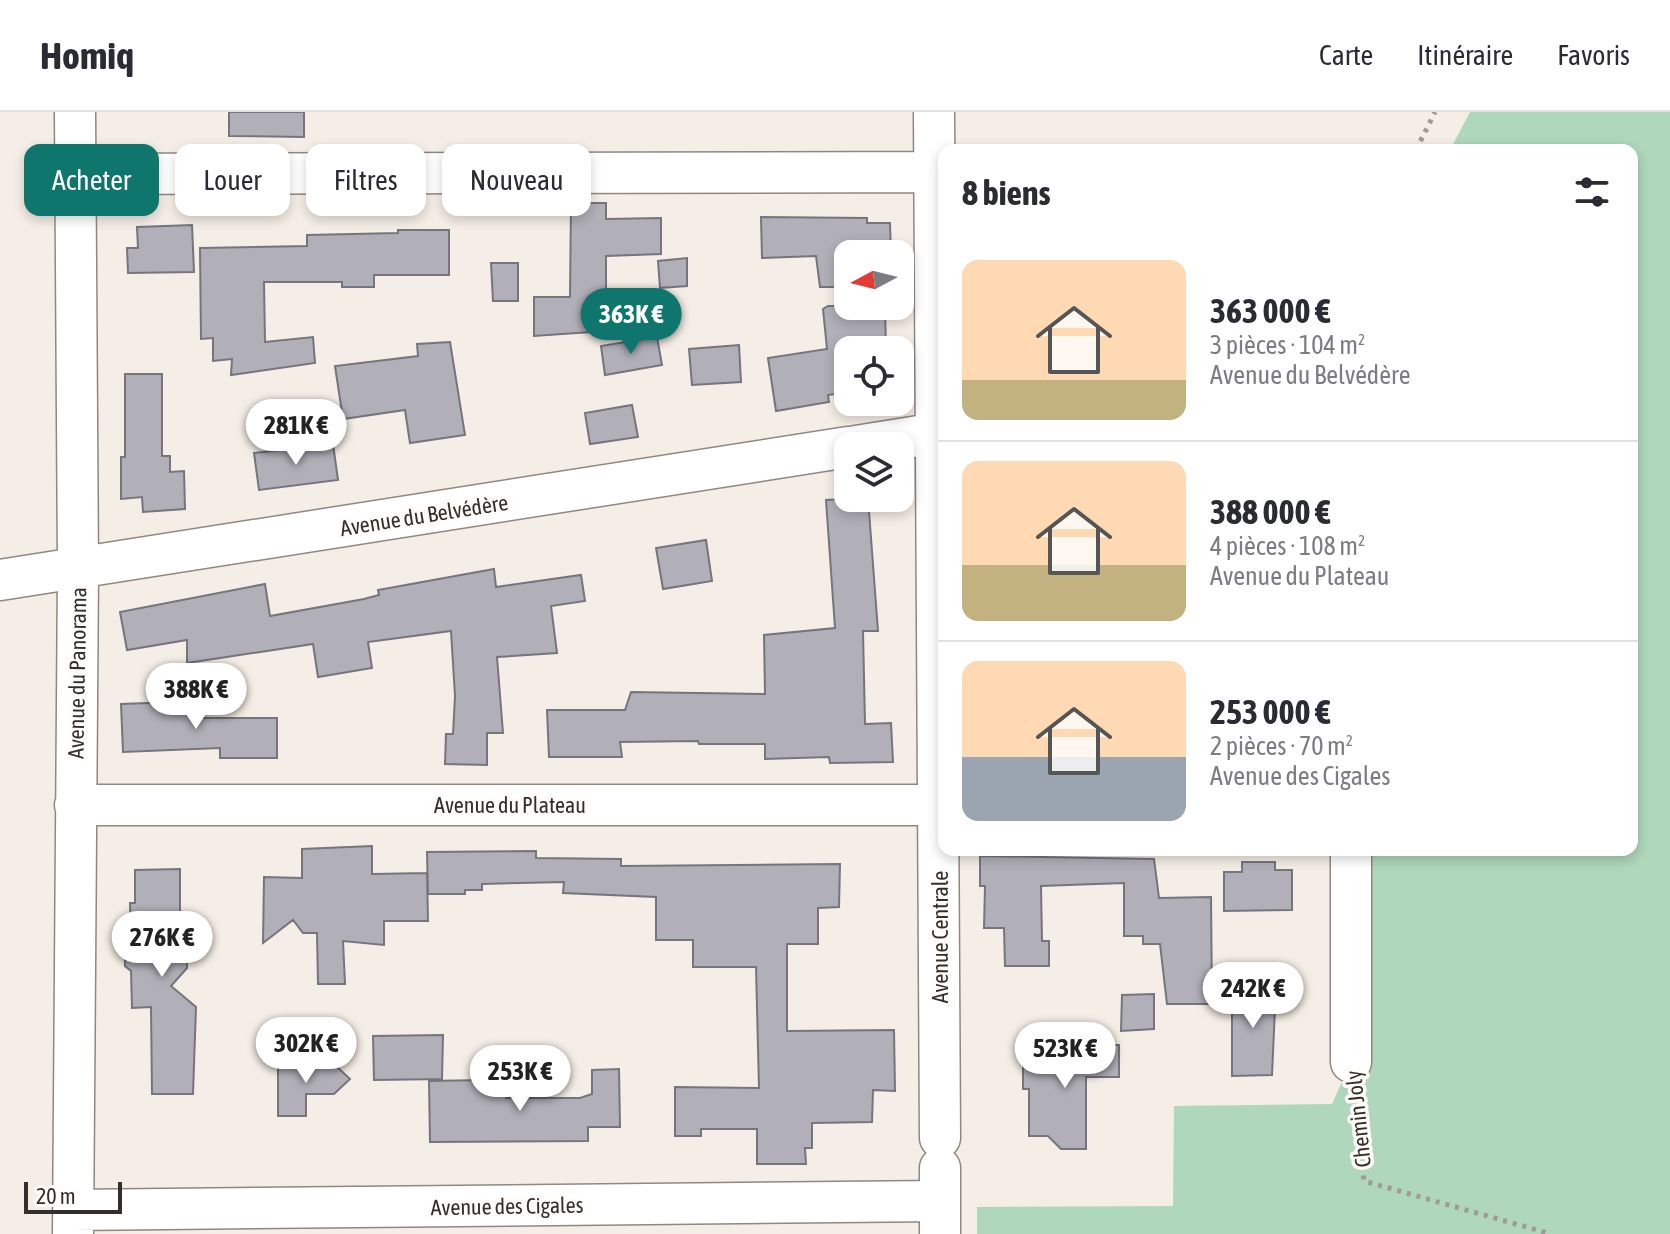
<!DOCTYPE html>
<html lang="fr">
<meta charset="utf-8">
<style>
body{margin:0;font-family:"Asap Condensed",sans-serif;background:#f2f2f3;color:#2b2b33;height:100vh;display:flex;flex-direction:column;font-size:30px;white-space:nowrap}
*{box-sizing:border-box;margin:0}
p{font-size:26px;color:#7c7c81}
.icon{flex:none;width:44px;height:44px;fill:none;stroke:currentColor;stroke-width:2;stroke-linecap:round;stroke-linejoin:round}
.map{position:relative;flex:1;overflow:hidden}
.sheet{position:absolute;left:938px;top:32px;width:700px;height:712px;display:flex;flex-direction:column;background:#fff;border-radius:16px;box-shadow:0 4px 12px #0003}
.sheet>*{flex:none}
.banner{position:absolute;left:24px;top:32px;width:760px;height:72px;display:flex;gap:16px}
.needle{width:52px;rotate:263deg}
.tools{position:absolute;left:834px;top:128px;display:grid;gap:16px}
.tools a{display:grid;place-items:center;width:80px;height:80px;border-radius:16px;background:#fff;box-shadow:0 4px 12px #0003;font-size:40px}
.scale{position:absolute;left:24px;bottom:20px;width:98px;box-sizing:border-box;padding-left:8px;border:4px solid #322f2c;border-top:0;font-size:22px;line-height:28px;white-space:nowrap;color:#322f2c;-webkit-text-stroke:6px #fffcf9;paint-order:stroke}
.price{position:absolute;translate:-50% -68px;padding:0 18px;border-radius:28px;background:#fff;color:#222;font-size:26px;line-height:52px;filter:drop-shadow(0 2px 4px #0008)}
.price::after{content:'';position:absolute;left:50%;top:48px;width:24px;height:18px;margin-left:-12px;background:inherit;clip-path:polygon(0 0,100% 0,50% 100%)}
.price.active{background:#0f766e;color:#fff}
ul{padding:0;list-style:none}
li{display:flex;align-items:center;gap:24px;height:200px;padding:0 24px}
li+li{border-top:2px solid #e1e1e2}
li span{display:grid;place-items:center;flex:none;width:224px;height:160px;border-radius:16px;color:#555}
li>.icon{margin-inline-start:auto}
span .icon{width:96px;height:96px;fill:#fffc;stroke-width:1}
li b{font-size:34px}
h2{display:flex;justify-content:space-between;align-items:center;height:96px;padding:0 24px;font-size:34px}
.pill{padding:0 28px;border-radius:16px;background:#fff;box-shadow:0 4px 12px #0003;font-size:28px;line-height:72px}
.pill.active{background:#0f766e;color:#fff}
header{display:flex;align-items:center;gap:48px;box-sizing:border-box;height:112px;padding:0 40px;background:#fff;border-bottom:2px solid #e1e1e2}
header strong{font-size:38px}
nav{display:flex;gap:44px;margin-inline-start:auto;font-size:28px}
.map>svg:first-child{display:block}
.green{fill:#aed7bb}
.building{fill:#b1afb8;stroke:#76747c;stroke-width:2}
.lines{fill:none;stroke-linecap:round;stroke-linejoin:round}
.minor-casing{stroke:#8e8881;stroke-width:43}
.path{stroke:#a09a95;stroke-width:5;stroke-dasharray:4 6;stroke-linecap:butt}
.minor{stroke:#fff;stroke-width:40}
.labels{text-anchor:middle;stroke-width:7;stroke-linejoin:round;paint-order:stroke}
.street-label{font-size:22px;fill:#322f2c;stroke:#fffcf9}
</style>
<header>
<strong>Homiq</strong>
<nav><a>Carte</a><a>Itinéraire</a><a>Favoris</a></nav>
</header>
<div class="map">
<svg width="1670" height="1122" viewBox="0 0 1670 1122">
<rect width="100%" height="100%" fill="#f5eee6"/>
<!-- green -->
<path class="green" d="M 1470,0 L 1670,0 L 1670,1122 L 977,1122 L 977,1095 L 1173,1094 L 1174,994 L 1332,992 L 1351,950 L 1372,951 L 1369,738 L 1632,738 L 1632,38 L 1450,38 Z"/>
<!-- building -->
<path class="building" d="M 229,0 L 304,0 L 304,25 L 229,24 Z
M 571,91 L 606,91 L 606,107 L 661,106 L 661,142 L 606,144 L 606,219 L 534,224 L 534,185 L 570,185 Z
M 761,105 L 867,106 L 867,111 L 890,111 L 891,142 L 848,142 L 848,175 L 820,175 L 816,144 L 762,146 Z
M 192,113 L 194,160 L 128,161 L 127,136 L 138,136 L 137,115 Z
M 398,118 L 449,118 L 449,163 L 374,163 L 374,175 L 342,175 L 342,170 L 264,170 L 265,230 L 313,225 L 315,251 L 231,263 L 232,247 L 213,249 L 213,226 L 201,227 L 200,136 L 307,134 L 307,123 L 398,121 Z
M 687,146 L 687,174 L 660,176 L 658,149 Z
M 491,151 L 518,151 L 518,189 L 493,189 Z
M 828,194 L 885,194 L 886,238 L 836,238 L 843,281 L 828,283 L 829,290 L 776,299 L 768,246 L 827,237 L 823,197 Z
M 657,225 L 662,253 L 605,263 L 601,234 Z
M 450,230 L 465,323 L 410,331 L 405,298 L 343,307 L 335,254 L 418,244 L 417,232 Z
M 739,233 L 741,270 L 692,273 L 689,237 Z
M 125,262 L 162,262 L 162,344 L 170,344 L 170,360 L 184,359 L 185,397 L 143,400 L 142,385 L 121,387 L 121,345 L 125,345 Z
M 632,293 L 638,325 L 590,332 L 585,301 Z
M 333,332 L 338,368 L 259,378 L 254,341 Z
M 868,386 L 878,519 L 863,519 L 865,612 L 891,611 L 893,650 L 830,651 L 829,645 L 765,647 L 765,632 L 699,632 L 698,629 L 620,630 L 622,645 L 549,645 L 547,598 L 625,598 L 631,580 L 765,582 L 764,523 L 835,516 L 826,388 Z
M 706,428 L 712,469 L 663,477 L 656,436 Z
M 494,457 L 496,475 L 581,463 L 585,489 L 551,494 L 557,541 L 497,545 L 503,621 L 487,621 L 487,653 L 445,652 L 446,622 L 453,622 L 455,584 L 451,519 L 368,530 L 372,556 L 318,565 L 313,532 L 187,551 L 187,528 L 127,538 L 120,500 L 265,472 L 270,504 L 364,487 L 379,483 L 378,478 Z
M 203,589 L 202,606 L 277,606 L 277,646 L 220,646 L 220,636 L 123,640 L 121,592 Z
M 372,734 L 372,762 L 427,761 L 428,809 L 384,809 L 384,833 L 343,829 L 345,872 L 318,872 L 317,821 L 303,821 L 293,808 L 263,831 L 264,765 L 302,766 L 302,737 Z
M 536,739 L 536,746 L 621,747 L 621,754 L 840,752 L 839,795 L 818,796 L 818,832 L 787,832 L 787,919 L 894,918 L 895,979 L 873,978 L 872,1010 L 812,1011 L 812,1036 L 805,1036 L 806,1052 L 757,1052 L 757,1017 L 701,1017 L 701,1024 L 675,1024 L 675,975 L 759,976 L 756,855 L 693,855 L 693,828 L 656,828 L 656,785 L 563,781 L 564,770 L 482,772 L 482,778 L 465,778 L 465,782 L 428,782 L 427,740 Z
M 980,744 L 1154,747 L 1159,786 L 1211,785 L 1212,892 L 1167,892 L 1160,832 L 1143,832 L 1143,824 L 1124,824 L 1124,771 L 1041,774 L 1042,829 L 1049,829 L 1049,854 L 1005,854 L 1004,816 L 984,816 L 985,774 L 980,774 Z
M 1242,750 L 1275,750 L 1275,758 L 1292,758 L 1292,798 L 1224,799 L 1224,760 L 1242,760 Z
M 180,757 L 180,836 L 187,836 L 187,856 L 171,874 L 196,895 L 193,982 L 152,982 L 151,895 L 132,896 L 131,859 L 125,854 L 125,835 L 131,835 L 130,791 L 135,791 L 135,758 Z
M 1232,872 L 1276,874 L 1272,963 L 1232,964 Z
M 1154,882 L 1154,917 L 1121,919 L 1122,883 Z
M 443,923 L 442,967 L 374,968 L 373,924 Z
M 1066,933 L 1119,933 L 1119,965 L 1086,965 L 1086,1037 L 1061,1037 L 1048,1024 L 1029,1024 L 1029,977 L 1023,977 L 1023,942 L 1057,942 Z
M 278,952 L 334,952 L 350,967 L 334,982 L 306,982 L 306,1004 L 278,1004 Z
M 619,957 L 620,1015 L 588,1015 L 588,1029 L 430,1030 L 429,969 L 483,968 L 484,977 L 506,976 L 506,986 L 580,986 L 592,982 L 592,958 Z"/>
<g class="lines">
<defs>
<path id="minor" d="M 934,0 L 940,1026
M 76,62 L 944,60
M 856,334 L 944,320
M 0,468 L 848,335
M 75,693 L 944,693
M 1351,738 L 1351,950
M 73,1098 L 940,1089
M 73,1122 L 78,458 L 75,0
M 940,1122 L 940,1056"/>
</defs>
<!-- minor casing -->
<use href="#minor" class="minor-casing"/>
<!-- path -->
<path class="path" d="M 1416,38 L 1435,0
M 1355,984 L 1364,1069 L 1551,1122"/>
<!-- minor -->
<use href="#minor" class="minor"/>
</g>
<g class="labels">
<!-- street labels -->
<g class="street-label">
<text transform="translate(424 403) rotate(-9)" y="8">Avenue du Belvédère</text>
<text transform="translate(77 561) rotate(-89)" y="8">Avenue du Panorama</text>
<text x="510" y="701">Avenue du Plateau</text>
<text transform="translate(940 825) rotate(-90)" y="8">Avenue Centrale</text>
<text transform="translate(1358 1007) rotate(-96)" y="8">Chemin Joly</text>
<text transform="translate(507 1094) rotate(-1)" y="8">Avenue des Cigales</text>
</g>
</g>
</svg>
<div class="tools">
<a><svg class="needle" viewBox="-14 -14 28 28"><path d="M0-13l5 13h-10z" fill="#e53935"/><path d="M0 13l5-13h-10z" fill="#7c7c81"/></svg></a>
<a><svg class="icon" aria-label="locate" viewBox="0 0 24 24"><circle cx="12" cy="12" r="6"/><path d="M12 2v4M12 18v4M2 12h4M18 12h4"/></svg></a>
<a><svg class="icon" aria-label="layers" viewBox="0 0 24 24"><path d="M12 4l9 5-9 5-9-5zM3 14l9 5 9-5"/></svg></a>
</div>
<div class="scale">20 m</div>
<b class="price active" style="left:631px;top:244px">363K €</b>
<b class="price" style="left:296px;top:355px">281K €</b>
<b class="price" style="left:196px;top:619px">388K €</b>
<b class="price" style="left:162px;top:867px">276K €</b>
<b class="price" style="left:1253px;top:918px">242K €</b>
<b class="price" style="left:306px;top:973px">302K €</b>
<b class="price" style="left:1065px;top:978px">523K €</b>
<b class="price" style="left:520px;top:1001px">253K €</b>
<div class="banner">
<a class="pill active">Acheter</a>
<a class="pill">Louer</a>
<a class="pill">Filtres</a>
<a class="pill">Nouveau</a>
</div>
<section class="sheet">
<h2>8 biens<svg class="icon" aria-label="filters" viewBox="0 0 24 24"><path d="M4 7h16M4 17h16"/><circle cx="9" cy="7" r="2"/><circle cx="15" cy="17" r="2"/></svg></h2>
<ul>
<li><span style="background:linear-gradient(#ffd9b3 75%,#c2b280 0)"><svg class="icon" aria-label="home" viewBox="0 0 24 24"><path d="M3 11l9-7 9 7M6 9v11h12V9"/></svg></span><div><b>363 000 €</b><p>3 pièces · 104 m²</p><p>Avenue du Belvédère</p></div></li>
<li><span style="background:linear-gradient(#ffd9b3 65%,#c2b280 0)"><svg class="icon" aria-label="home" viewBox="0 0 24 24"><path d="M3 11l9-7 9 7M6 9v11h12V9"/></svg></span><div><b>388 000 €</b><p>4 pièces · 108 m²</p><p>Avenue du Plateau</p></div></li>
<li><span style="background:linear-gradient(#ffd9b3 60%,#9aa5b1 0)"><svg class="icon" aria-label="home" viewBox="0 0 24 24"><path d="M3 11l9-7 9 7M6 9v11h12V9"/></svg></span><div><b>253 000 €</b><p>2 pièces · 70 m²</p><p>Avenue des Cigales</p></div></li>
</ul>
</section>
</div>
